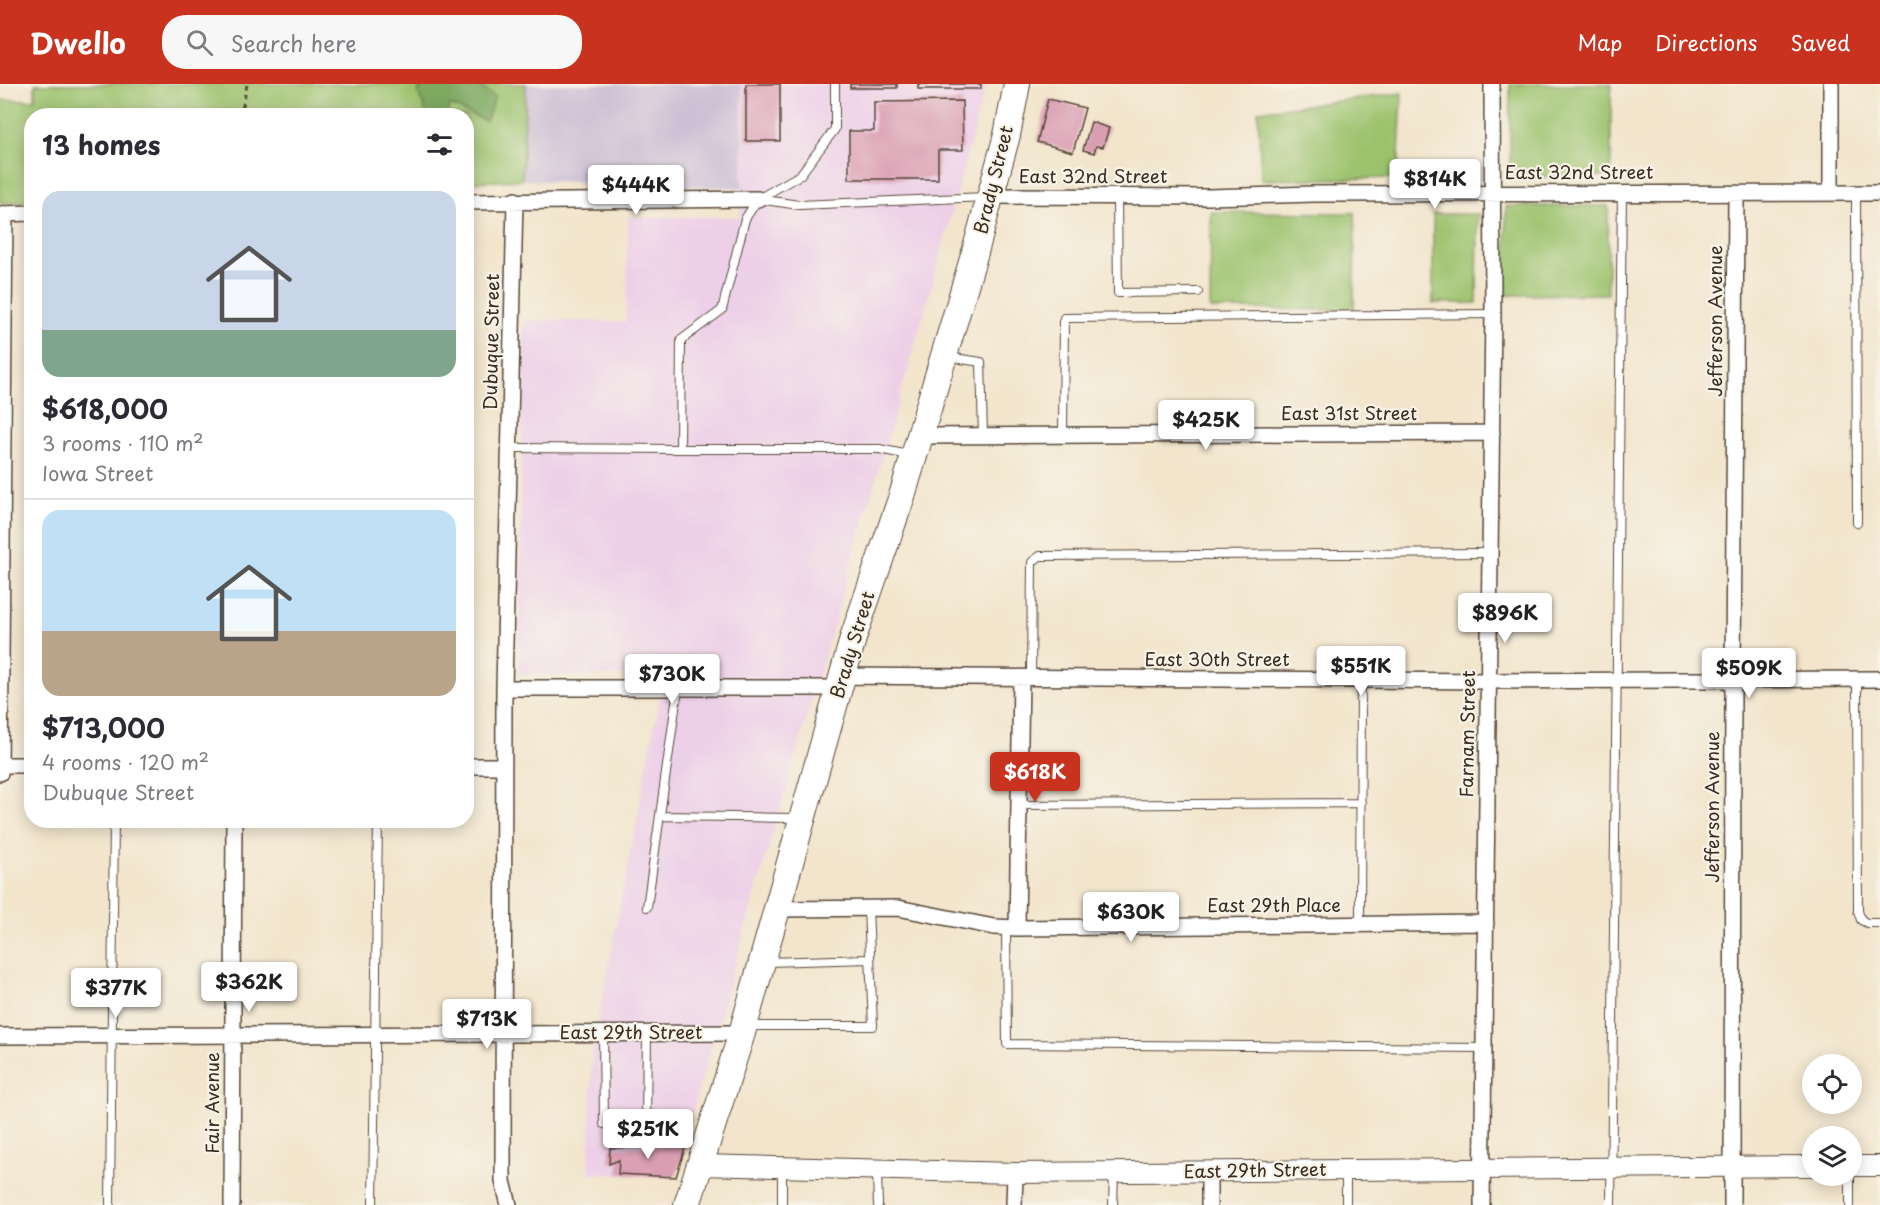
<!DOCTYPE html>
<meta charset="utf-8">
<style>
body{margin:0;font-family:"Playpen Sans",sans-serif;background:#f7f7f7;color:#2b2b33;height:100vh;display:flex;flex-direction:column;font-size:22px;white-space:nowrap}
*{box-sizing:border-box;margin:0}
p{font-size:20px;color:#7c7c81}
.icon{flex:none;width:33px;height:33px;fill:none;stroke:currentColor;stroke-width:2;stroke-linecap:round;stroke-linejoin:round}
.map{position:relative;flex:1;overflow:hidden}
.sheet{position:absolute;left:24px;top:24px;width:450px;height:720px;display:flex;flex-direction:column;background:#fff;border-radius:24px;box-shadow:0 3px 15px #0003}
.sheet>*{flex:none}
.fabs{position:absolute;left:1802px;top:970px;display:grid;gap:12px}
.fabs a{display:grid;place-items:center;width:60px;height:60px;border-radius:50%;background:#fff;box-shadow:0 3px 15px #0003;font-size:30px}
.price{position:absolute;translate:-50% -51px;padding:0 14px;border-radius:6px;background:#fff;color:#222;font-size:20px;line-height:39px;filter:drop-shadow(0 2px 3px #0008)}
.price::after{content:'';position:absolute;left:50%;top:36px;width:18px;height:14px;margin-left:-9px;background:inherit;clip-path:polygon(0 0,100% 0,50% 100%)}
.price.on{background:#c8321e;color:#fff}
ul{padding:0;list-style:none}
li{display:grid;align-content:center;gap:12px;height:318px;padding:0 18px}
li+li{border-top:2px solid #e1e1e2}
li span{display:grid;place-items:center;height:186px;border-radius:18px;color:#555}
li>.icon{margin-inline-start:auto}
span .icon{width:108px;height:108px;fill:#fffc;stroke-width:1}
li b{font-size:26px}
h2{display:flex;justify-content:space-between;align-items:center;height:72px;padding:0 18px;font-size:26px}
header{display:flex;align-items:center;gap:36px;box-sizing:border-box;height:84px;padding:0 30px;background:#c8321e;color:#fff}
header strong{font-size:28px}
nav{display:flex;gap:33px;margin-inline-start:auto;font-size:21px}
.search{width:420px;height:54px;background:#f7f7f7;display:flex;align-items:center;gap:15px;box-sizing:border-box;padding:0 21px;border-radius:24px;color:#7c7c81;font-size:22px}
.map>svg:first-child{display:block}
.built{fill:#edd0e8}
.industrial{fill:#ccbed4}
.green{fill:#9cc26d;stroke:#6c7646;stroke-width:1.5}
.forest{fill:#7da860;stroke:#5c693f;stroke-width:1.5}
.building{fill:#da9eb3}
.lines{fill:none;stroke-linecap:round;stroke-linejoin:round}
.service-casing{stroke:#564638;stroke-width:10}
.minor-casing{stroke:#564638;stroke-width:18}
.tertiary-casing{stroke:#564638;stroke-width:22}
.trunk-casing{stroke:#564638;stroke-width:28}
.path{stroke:#564638;stroke-width:3;stroke-dasharray:4.5 4.5;stroke-linecap:butt}
.service{stroke:#fff;stroke-width:8}
.minor{stroke:#fff;stroke-width:15}
.tertiary{stroke:#fff;stroke-width:20}
.trunk{stroke:#fff;stroke-width:26}
.labels{text-anchor:middle;stroke-width:4.5;stroke-linejoin:round;paint-order:stroke}
.street-label{font-size:18px;fill:#3b2a1e;stroke:#f7f3e8}
</style>
<header>
<strong>Dwello</strong>
<div class="search"><svg class="icon" aria-label="search" viewBox="0 0 24 24"><circle cx="10" cy="10" r="6"/><path d="M15 15l6 6"/></svg>Search here</div>
<nav><a>Map</a><a>Directions</a><a>Saved</a></nav>
</header>
<div class="map">
<svg width="1880" height="1121" viewBox="0 0 1880 1121">
<rect width="100%" height="100%" fill="#f7f3e8"/>
<filter id="ink" filterUnits="userSpaceOnUse"><feTurbulence type="fractalNoise" baseFrequency=".0167" numOctaves="2"/><feDisplacementMap in="SourceGraphic" scale="12" xChannelSelector="R" yChannelSelector="G"/><feConvolveMatrix kernelMatrix="1 2 1 2 8 2 1 2 1" color-interpolation-filters="sRGB"/></filter>
<filter id="wash" filterUnits="userSpaceOnUse"><feTurbulence type="fractalNoise" baseFrequency=".008" numOctaves="4" result="noise"/><feDisplacementMap in="SourceGraphic" scale="24" xChannelSelector="R" yChannelSelector="G"/><feGaussianBlur stdDeviation="1.35" result="paint"/><feColorMatrix in="noise" values="0 0 0 0 0 0 0 0 0 0 0 0 0 0 0 0 0 1.4 0 .05"/><feComposite in="paint" operator="in"/></filter>
<g filter="url(#wash)">
<rect width="100%" height="100%" fill="#f2e5cc"/>
<!-- built -->
<path class="built" d="M 742,0 L 986,0 L 933,198 L 673,1094 L 589,1089 L 592,968 L 659,618 L 657,592 L 519,591 L 523,236 L 626,238 L 628,133 L 739,133 L 742,104 Z"/>
<!-- industrial -->
<path class="industrial" d="M 526,0 L 742,0 L 742,104 L 522,96 Z"/>
<!-- green -->
<path class="green" d="M 35,0 L 526,0 L 522,96 L 467,98 L 466,32 L 32,32 L 31,118 L 0,119 L 1,16 L 35,16 Z
M 1510,0 L 1611,0 L 1611,92 L 1510,93 Z
M 1402,9 L 1398,94 L 1261,96 L 1258,27 Z
M 1506,122 L 1608,122 L 1608,210 L 1506,211 Z
M 1211,128 L 1355,129 L 1354,226 L 1210,225 Z
M 1433,130 L 1478,130 L 1477,219 L 1433,219 Z"/>
<!-- forest -->
<path class="forest" d="M 423,0 L 480,0 L 481,3 L 495,13 L 486,37 L 450,21 L 446,31 L 427,31 L 418,8 Z"/>
<g id="blocks">
<!-- building -->
<path class="building" d="M 746,0 L 780,0 L 780,57 L 746,57 Z
M 850,0 L 897,0 L 897,4 L 850,4 Z
M 918,0 L 981,0 L 981,5 L 918,5 Z
M 1048,15 L 1085,24 L 1073,68 L 1037,58 Z
M 962,17 L 963,66 L 938,66 L 938,95 L 849,95 L 849,47 L 874,47 L 874,18 Z
M 1091,38 L 1109,44 L 1103,63 L 1096,62 L 1094,69 L 1083,66 Z
M 686,1061 L 676,1093 L 618,1090 L 619,1076 L 609,1080 L 610,1064 Z"/>
</g>
</g>
<g filter="url(#ink)">
<use href="#blocks" fill-opacity="0" stroke="#564638" stroke-width="1.5"/>
<g class="lines">
<defs>
<path id="service" d="M 1856,109 L 1857,439
M 1117,113 L 1118,209 L 1198,208
M 758,115 L 799,121 L 986,113
M 948,273 L 981,278 L 983,351
M 1063,351 L 1064,234 L 1493,230
M 509,364 L 680,365 L 681,256 L 722,226 L 745,135 L 758,115 L 800,91 L 835,45 L 835,0
M 680,365 L 879,365 L 909,371
M 1031,594 L 1032,478 L 1040,472 L 1490,469
M 1857,595 L 1858,827 L 1861,836 L 1867,839 L 1880,839
M 1019,721 L 1361,719
M 660,732 L 798,734
M 647,823 L 678,604
M 1360,841 L 1361,596
M 1006,843 L 1007,960 L 1484,964
M 766,878 L 870,875
M 748,942 L 873,942 L 868,824
M 603,950 L 604,1040 L 680,1043
M 646,1042 L 647,949
M 782,1084 L 782,1121
M 877,1087 L 878,1121
M 1850,1092 L 1850,1121
M 110,1121 L 114,736
M 373,1121 L 378,736
M 1113,1121 L 1114,1090
M 1346,1121 L 1346,1088
M 1611,1121 L 1622,108"/>
<path id="minor" d="M 1831,109 L 1831,0
M 991,112 L 1208,113 L 1314,110 L 1880,109
M 466,118 L 758,115
M 0,130 L 32,129
M 919,352 L 1492,349
M 842,592 L 1488,597 L 1880,595
M 504,604 L 839,604
M 0,681 L 32,681
M 466,682 L 504,682
M 0,689 L 5,130
M 777,825 L 898,824 L 994,843 L 1017,844 L 1486,839
M 1017,844 L 1021,594
M 0,952 L 742,949
M 232,1121 L 234,736
M 509,1121 L 503,1097 L 504,604 L 515,116
M 1014,1121 L 1015,1089
M 1209,1121 L 1209,1088
M 1482,1121 L 1493,230 L 1492,0
M 1732,1121 L 1733,596 L 1736,110"/>
<path id="tertiary" d="M 699,1081 L 1015,1089 L 1812,1082
M 1851,1082 L 1880,1082"/>
<path id="trunk" d="M 687,1121 L 742,949 L 854,551 L 902,412 L 975,168 L 1007,51 L 1017,0"/>
</defs>
<!-- service casing -->
<use href="#service" class="service-casing"/>
<!-- minor casing -->
<use href="#minor" class="minor-casing"/>
<!-- tertiary casing -->
<use href="#tertiary" class="tertiary-casing"/>
<!-- trunk casing -->
<use href="#trunk" class="trunk-casing"/>
<!-- path -->
<path class="path" d="M 241,32 L 247,0"/>
<!-- service -->
<use href="#service" class="service"/>
<!-- minor -->
<use href="#minor" class="minor"/>
<!-- tertiary -->
<use href="#tertiary" class="tertiary"/>
<!-- trunk -->
<use href="#trunk" class="trunk"/>
</g>
</g>
<g class="labels">
<!-- street labels -->
<g class="street-label">
<text x="1579" y="95">East 32nd Street</text>
<text x="1093" y="99">East 32nd Street</text>
<text transform="translate(994 96) rotate(-76)" y="6">Brady Street</text>
<text transform="translate(1716 237) rotate(-90)" y="6">Jefferson Avenue</text>
<text transform="translate(492 258) rotate(-89)" y="6">Dubuque Street</text>
<text x="1349" y="336">East 31st Street</text>
<text transform="translate(853 561) rotate(-73)" y="6">Brady Street</text>
<text x="1217" y="582">East 30th Street</text>
<text transform="translate(1468 650) rotate(-89)" y="6">Farnam Street</text>
<text transform="translate(1713 723) rotate(-90)" y="6">Jefferson Avenue</text>
<text x="1274" y="828">East 29th Place</text>
<text x="631" y="955">East 29th Street</text>
<text transform="translate(213 1019) rotate(-90)" y="6">Fair Avenue</text>
<text transform="translate(1255 1087) rotate(-1)" y="6">East 29th Street</text>
</g>
</g>
</svg>
<div class="fabs">
<a><svg class="icon" aria-label="locate" viewBox="0 0 24 24"><circle cx="12" cy="12" r="6"/><path d="M12 2v4M12 18v4M2 12h4M18 12h4"/></svg></a>
<a><svg class="icon" aria-label="layers" viewBox="0 0 24 24"><path d="M12 4l9 5-9 5-9-5zM3 14l9 5 9-5"/></svg></a>
</div>
<b class="price" style="left:1435px;top:126px">$814K</b>
<b class="price" style="left:636px;top:132px">$444K</b>
<b class="price" style="left:1206px;top:367px">$425K</b>
<b class="price" style="left:1505px;top:560px">$896K</b>
<b class="price" style="left:1361px;top:613px">$551K</b>
<b class="price" style="left:1749px;top:615px">$509K</b>
<b class="price" style="left:672px;top:621px">$730K</b>
<b class="price on" style="left:1035px;top:719px">$618K</b>
<b class="price" style="left:1131px;top:859px">$630K</b>
<b class="price" style="left:249px;top:929px">$362K</b>
<b class="price" style="left:116px;top:935px">$377K</b>
<b class="price" style="left:487px;top:966px">$713K</b>
<b class="price" style="left:648px;top:1076px">$251K</b>
<section class="sheet">
<h2>13 homes<svg class="icon" aria-label="filters" viewBox="0 0 24 24"><path d="M4 7h16M4 17h16"/><circle cx="9" cy="7" r="2"/><circle cx="15" cy="17" r="2"/></svg></h2>
<ul>
<li><span style="background:linear-gradient(#c9d6e8 75%,#7fa58c 0)"><svg class="icon" aria-label="home" viewBox="0 0 24 24"><path d="M3 11l9-7 9 7M6 9v11h12V9"/></svg></span><div><b>$618,000</b><p>3 rooms · 110 m²</p><p>Iowa Street</p></div></li>
<li><span style="background:linear-gradient(#bfe0f5 65%,#b9a48a 0)"><svg class="icon" aria-label="home" viewBox="0 0 24 24"><path d="M3 11l9-7 9 7M6 9v11h12V9"/></svg></span><div><b>$713,000</b><p>4 rooms · 120 m²</p><p>Dubuque Street</p></div></li>
</ul>
</section>
</div>
